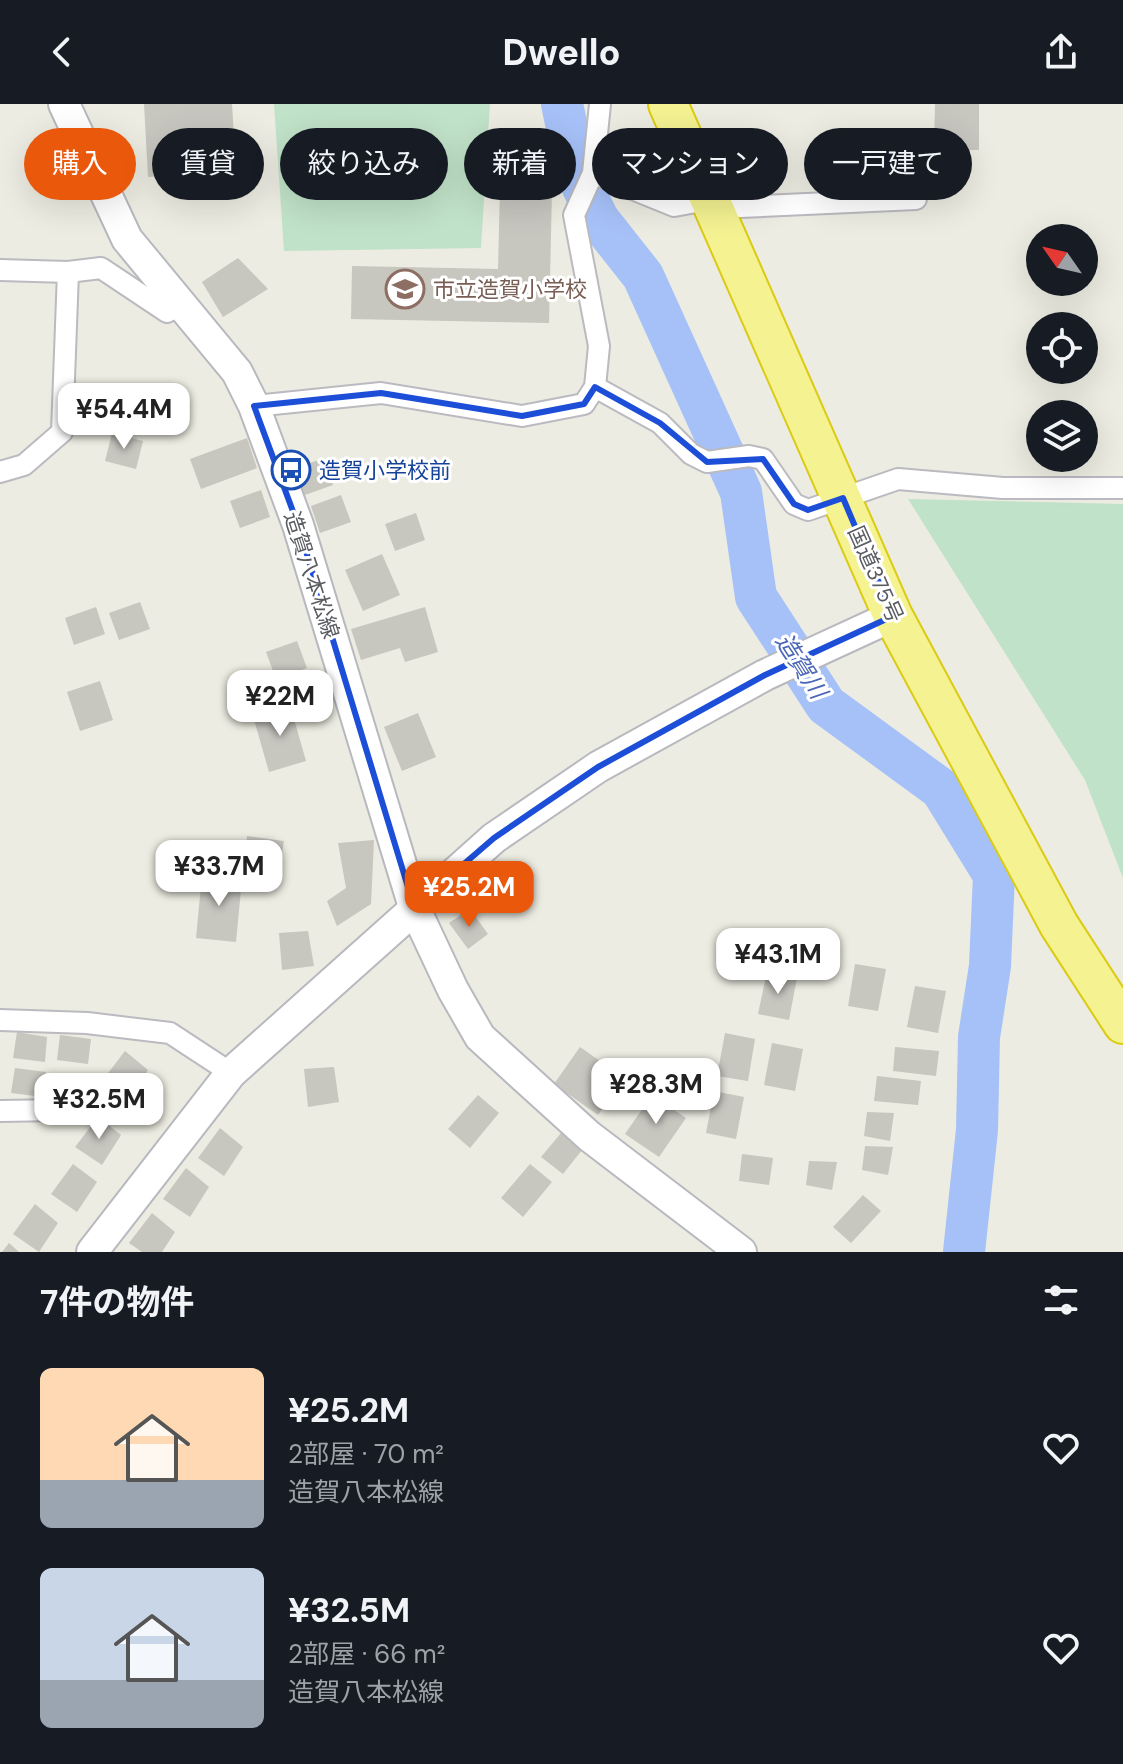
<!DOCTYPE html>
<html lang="ja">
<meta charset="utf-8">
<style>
body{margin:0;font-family:"DM Sans","Noto Sans JP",sans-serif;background:#20242c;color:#f1f3f6;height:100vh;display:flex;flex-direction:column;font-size:30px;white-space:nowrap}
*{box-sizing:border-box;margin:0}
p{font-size:26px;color:#9ea1a6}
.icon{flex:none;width:44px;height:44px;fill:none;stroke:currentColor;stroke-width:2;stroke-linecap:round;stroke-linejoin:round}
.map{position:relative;height:1148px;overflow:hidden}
.details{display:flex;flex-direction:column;background:#171b24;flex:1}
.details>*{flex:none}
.guide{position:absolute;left:24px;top:24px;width:1076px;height:72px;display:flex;gap:16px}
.needle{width:52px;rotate:304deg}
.buttons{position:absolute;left:1026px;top:120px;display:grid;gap:16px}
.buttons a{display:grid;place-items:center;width:72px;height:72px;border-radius:50%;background:#171b24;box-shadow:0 8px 32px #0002;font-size:40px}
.price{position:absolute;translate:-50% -68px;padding:0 18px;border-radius:16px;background:#fff;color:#222;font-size:26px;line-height:52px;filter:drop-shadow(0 2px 4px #0008)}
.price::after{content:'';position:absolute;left:50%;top:48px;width:24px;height:18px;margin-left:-12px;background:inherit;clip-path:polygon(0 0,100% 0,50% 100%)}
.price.current{background:#ea580c;color:#fff}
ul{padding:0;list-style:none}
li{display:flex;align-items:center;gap:24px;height:200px;padding:0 40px}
li span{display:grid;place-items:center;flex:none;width:224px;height:160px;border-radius:12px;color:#555}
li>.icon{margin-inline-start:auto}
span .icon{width:96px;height:96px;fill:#fffc;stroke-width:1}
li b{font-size:34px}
h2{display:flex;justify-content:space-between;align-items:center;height:96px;padding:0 40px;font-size:34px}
.pill{padding:0 28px;border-radius:36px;background:#171b24;box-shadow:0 8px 32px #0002;font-size:28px;line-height:72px}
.pill.current{background:#ea580c;color:#fff}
header{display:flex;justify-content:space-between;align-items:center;height:104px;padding:0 40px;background:#171b24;font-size:36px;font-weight:800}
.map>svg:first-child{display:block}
.green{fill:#c0e2c8}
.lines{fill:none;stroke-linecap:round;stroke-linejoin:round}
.river{stroke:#a6c1f8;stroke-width:42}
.building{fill:#c7c6bf}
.street-casing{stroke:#babac0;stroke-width:24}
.secondary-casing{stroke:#b8b9bf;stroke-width:34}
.highway-casing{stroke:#dbcb13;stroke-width:42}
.street{stroke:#fff;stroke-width:20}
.secondary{stroke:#fff;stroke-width:30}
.highway{stroke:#f4f291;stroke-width:38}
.marked{fill:none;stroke:#1d4ed8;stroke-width:6;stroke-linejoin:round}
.labels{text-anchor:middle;stroke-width:6;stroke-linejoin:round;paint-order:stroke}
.education-label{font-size:22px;fill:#785e54;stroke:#fff;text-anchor:start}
.transit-label{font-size:22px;fill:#164399;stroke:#fff;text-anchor:start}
.street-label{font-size:22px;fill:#5a5c62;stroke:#fff}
.water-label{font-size:24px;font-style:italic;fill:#4c67b8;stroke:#fff}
</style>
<header><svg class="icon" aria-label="back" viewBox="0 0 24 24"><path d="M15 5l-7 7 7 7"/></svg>Dwello<svg class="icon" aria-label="share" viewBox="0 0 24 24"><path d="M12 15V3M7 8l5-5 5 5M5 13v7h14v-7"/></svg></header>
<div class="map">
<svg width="1123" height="1148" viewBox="0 0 1123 1148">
<rect width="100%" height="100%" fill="#ecece2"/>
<!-- green -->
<path class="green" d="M 274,0 L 490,0 L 481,144 L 284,147 Z
M 908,395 L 1123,400 L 1123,774 L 1085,676 Z"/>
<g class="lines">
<!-- river -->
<path class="river" d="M 562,0 L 577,71 L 598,115 L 643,172 L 741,388 L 756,493 L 826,601 L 941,685 L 994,771 L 990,862 L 979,933 L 977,1026 L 964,1148"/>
</g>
<!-- building -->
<path class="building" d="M 144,0 L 232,0 L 236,67 L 148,73 Z
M 935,0 L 979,0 L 979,46 L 934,46 Z
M 501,43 L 553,43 L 549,219 L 351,215 L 352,162 L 498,165 Z
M 238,154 L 268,185 L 223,213 L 202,178 Z
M 136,282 L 168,290 L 161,318 L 129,310 Z
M 112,329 L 143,337 L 136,365 L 105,357 Z
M 247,334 L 257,364 L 201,385 L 190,355 Z
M 324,354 L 333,381 L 302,392 L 293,365 Z
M 261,386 L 270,413 L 240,424 L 230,397 Z
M 341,391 L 351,418 L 320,429 L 311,402 Z
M 416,409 L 425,436 L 395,447 L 385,420 Z
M 382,450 L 400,491 L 363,507 L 345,466 Z
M 140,498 L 150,525 L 119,536 L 109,509 Z
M 96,503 L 105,530 L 74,541 L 65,514 Z
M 425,503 L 438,548 L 405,558 L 400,544 L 361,556 L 351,525 Z
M 297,537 L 307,564 L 276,575 L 266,548 Z
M 100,577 L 113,616 L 80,627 L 67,588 Z
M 290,601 L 306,657 L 269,668 L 253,612 Z
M 418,609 L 436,653 L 402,667 L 384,623 Z
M 247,732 L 284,737 L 279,766 L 244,764 Z
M 374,736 L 371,800 L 337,822 L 327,797 L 346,784 L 338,739 Z
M 202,771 L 242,775 L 236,838 L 196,834 Z
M 470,805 L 488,830 L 468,845 L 449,819 Z
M 308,827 L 314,862 L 282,866 L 279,829 Z
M 855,860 L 886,865 L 878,907 L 848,902 Z
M 767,868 L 797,874 L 789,916 L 758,910 Z
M 915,882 L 946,887 L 938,929 L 907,923 Z
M 17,928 L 47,933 L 45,958 L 13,954 Z
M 725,929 L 755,935 L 748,977 L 717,972 Z
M 60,931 L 91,935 L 88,960 L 57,956 Z
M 772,939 L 803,945 L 795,987 L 764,981 Z
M 580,943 L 624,974 L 598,1011 L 554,980 Z
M 895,943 L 939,947 L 936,972 L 893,967 Z
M 125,947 L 148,966 L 128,996 L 102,977 Z
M 334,963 L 339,998 L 308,1003 L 304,965 Z
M 15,964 L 46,968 L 43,993 L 11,989 Z
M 877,972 L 921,977 L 918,1001 L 874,997 Z
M 714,987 L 744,993 L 736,1035 L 706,1029 Z
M 478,991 L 499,1009 L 470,1044 L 448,1025 Z
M 652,991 L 686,1014 L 659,1053 L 625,1030 Z
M 867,1008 L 894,1009 L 890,1037 L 864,1032 Z
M 98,1013 L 121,1031 L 102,1061 L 75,1043 Z
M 220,1024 L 243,1043 L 224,1072 L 198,1054 Z
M 561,1029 L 582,1046 L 563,1070 L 541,1053 Z
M 865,1042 L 893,1043 L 888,1071 L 862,1066 Z
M 742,1050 L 773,1054 L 769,1081 L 739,1077 Z
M 809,1057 L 837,1058 L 832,1086 L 806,1081 Z
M 73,1060 L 97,1078 L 77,1108 L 51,1090 Z
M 530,1060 L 552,1078 L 523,1113 L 501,1094 Z
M 186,1064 L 209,1083 L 190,1113 L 163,1095 Z
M 863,1091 L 881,1107 L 851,1139 L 833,1123 Z
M 35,1100 L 58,1119 L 39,1148 L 13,1130 Z
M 152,1109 L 175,1128 L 162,1148 L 142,1148 L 129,1139 Z
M 9,1139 L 19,1148 L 2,1148 Z"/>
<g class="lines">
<defs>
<path id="street" d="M 593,69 L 674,102 L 713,95 L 740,103 L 916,95
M 0,166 L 68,168 L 101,164 L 167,208 L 180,201
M 595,283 L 660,319 L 691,350 L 707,358 L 749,352 L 763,355 L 794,400 L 808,406 L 898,375 L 1003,384 L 1123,384
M 254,302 L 381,289 L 522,312 L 584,300 L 595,283 L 599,242 L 574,111 L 593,69 L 600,0
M 0,368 L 24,361 L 62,328 L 68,168
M 0,916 L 87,919 L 170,929 L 231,969
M 0,1007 L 119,1005"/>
<path id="secondary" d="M 64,0 L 127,135 L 237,268 L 254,302 L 298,421 L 414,803 L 453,886 L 480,933 L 589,1032 L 741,1148
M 92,1148 L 231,969 L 494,734 L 598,663 L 765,571 L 893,512"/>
<path id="highway" d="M 668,0 L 893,512 L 1059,821 L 1123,920"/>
</defs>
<!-- street casing -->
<use href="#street" class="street-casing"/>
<!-- secondary casing -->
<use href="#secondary" class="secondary-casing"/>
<!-- highway casing -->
<use href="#highway" class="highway-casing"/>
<!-- street -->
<use href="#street" class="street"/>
<!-- secondary -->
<use href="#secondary" class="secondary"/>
<!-- highway -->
<use href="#highway" class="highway"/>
</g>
<!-- marked area -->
<path class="marked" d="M 595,283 L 660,319 L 707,358 L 763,355 L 794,400 L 808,406 L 843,394 L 893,512 L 765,571 L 598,663 L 494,734 L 414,803 L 298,421 L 254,302 L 381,289 L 522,312 L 584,300 Z"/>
<!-- icons -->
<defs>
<symbol id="school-ring" viewBox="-11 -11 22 22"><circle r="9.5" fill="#fff" stroke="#8d6e63" stroke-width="1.5"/><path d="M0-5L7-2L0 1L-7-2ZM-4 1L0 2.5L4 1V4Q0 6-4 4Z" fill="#8d6e63"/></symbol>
<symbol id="bus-ring" viewBox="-11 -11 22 22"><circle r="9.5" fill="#fff" stroke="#1a4fb4" stroke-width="1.5"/><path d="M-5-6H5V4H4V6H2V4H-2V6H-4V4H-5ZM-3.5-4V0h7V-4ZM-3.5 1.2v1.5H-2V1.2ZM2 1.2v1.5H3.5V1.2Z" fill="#1a4fb4"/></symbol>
</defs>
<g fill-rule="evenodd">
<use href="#school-ring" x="383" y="163" width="44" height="44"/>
<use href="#bus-ring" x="269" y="344" width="44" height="44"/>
</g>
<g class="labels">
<!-- education labels -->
<g class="education-label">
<text x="433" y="193">市立造賀小学校</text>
</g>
<!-- transit labels -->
<g class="transit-label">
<text x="319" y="374">造賀小学校前</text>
</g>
<!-- street labels -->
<g class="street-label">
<text transform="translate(876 470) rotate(66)" y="8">国道375号</text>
<text transform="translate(312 471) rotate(72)" y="8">造賀八本松線</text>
</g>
<!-- water labels -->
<g class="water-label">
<text transform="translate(801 562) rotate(57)" y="8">造賀川</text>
</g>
</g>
</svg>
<div class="buttons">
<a><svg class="needle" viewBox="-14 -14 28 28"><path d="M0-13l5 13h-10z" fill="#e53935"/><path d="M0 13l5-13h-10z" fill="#9ea1a6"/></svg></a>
<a><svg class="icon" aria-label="locate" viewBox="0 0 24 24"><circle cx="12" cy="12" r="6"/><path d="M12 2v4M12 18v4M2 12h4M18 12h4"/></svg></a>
<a><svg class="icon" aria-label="layers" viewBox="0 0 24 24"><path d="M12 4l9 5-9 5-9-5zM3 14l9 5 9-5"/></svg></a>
</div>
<b class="price" style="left:124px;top:347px">¥54.4M</b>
<b class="price" style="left:280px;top:634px">¥22M</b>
<b class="price" style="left:219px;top:804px">¥33.7M</b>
<b class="price current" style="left:469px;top:825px">¥25.2M</b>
<b class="price" style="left:778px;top:892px">¥43.1M</b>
<b class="price" style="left:656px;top:1022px">¥28.3M</b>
<b class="price" style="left:99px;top:1037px">¥32.5M</b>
<div class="guide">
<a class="pill current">購入</a>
<a class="pill">賃貸</a>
<a class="pill">絞り込み</a>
<a class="pill">新着</a>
<a class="pill">マンション</a>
<a class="pill">一戸建て</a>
</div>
</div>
<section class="details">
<h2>7件の物件<svg class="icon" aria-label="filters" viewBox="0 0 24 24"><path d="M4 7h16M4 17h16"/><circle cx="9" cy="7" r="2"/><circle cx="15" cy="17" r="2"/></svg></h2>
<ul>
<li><span style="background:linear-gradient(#ffd9b3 70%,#9aa5b1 0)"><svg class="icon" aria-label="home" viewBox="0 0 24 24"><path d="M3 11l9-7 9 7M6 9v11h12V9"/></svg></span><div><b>¥25.2M</b><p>2部屋 · 70 m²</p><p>造賀八本松線</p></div><svg class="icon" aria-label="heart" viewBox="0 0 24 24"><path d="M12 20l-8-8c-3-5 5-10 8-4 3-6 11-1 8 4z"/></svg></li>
<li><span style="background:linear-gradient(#c9d6e8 70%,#9aa5b1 0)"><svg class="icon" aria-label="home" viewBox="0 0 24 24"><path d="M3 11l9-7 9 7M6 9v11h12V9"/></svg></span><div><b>¥32.5M</b><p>2部屋 · 66 m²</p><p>造賀八本松線</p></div><svg class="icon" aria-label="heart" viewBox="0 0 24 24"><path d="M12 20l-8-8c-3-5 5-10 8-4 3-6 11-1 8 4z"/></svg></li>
</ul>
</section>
